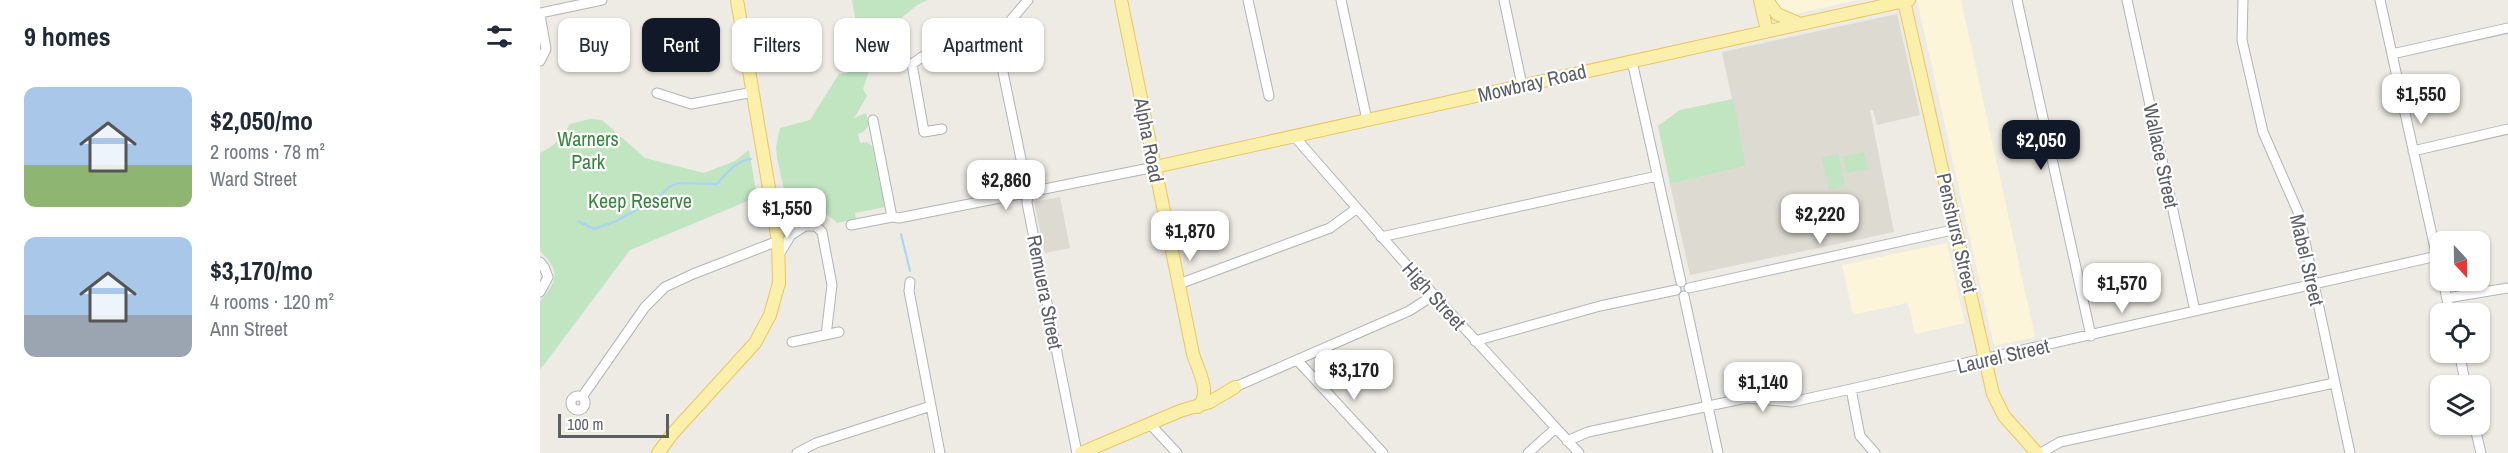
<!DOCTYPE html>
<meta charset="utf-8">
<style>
body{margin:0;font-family:"Archivo Narrow",sans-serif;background:#f2f2f3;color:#1f2937;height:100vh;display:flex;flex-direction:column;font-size:22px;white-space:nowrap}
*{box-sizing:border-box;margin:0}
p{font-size:20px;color:#747a83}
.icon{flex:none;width:33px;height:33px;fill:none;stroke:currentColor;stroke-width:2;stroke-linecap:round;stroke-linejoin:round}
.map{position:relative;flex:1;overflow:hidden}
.details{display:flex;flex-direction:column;background:#fff;width:540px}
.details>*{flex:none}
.top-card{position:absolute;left:18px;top:18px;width:570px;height:54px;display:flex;gap:12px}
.needle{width:39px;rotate:158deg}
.fabs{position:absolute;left:1890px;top:231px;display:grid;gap:12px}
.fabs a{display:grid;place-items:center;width:60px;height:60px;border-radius:12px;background:#fff;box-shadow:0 2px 4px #0004;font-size:30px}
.scale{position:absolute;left:18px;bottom:15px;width:111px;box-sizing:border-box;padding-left:6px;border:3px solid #5b5f63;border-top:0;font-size:16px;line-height:21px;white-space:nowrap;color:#5b5f63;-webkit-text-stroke:4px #fff;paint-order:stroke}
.price{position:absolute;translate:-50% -51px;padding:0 14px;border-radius:12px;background:#fff;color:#222;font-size:20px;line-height:39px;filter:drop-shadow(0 2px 3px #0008)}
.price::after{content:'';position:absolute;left:50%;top:36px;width:18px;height:14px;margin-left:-9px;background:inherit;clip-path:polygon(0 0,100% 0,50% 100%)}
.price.on{background:#111827;color:#fff}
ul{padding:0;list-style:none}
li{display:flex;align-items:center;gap:18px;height:150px;padding:0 24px}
li span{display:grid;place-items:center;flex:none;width:168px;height:120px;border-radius:12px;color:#555}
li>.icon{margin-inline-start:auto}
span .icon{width:72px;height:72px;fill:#fffc;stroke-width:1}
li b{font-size:26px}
h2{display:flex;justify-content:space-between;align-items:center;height:72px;padding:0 24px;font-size:26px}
.tag{padding:0 21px;border-radius:12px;background:#fff;box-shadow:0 2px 4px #0004;font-size:21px;line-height:54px}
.tag.on{background:#111827;color:#fff}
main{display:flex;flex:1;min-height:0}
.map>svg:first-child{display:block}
.commercial{fill:#fcf5d9}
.education{fill:#dddad1}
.green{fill:#c1e4c1}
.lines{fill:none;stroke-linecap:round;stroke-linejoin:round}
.stream{stroke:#a6d4fb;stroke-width:2}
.minor-casing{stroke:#b1b4b8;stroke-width:11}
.major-casing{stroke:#eac65f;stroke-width:14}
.minor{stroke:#fff;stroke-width:9}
.major{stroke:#fbf0ab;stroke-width:12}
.labels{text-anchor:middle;stroke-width:4.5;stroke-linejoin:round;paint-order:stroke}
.street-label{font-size:20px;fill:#5b5f63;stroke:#fff}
.park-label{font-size:20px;fill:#39843f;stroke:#fff}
</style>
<main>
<section class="details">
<h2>9 homes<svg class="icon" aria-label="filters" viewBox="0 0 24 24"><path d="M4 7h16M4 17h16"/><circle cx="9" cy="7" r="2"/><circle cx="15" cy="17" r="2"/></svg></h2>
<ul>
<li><span style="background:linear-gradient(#a9c7e8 65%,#8fb573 0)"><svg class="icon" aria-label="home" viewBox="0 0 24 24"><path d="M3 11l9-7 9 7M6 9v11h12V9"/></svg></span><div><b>$2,050/mo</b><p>2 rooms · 78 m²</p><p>Ward Street</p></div></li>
<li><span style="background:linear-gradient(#a9c7e8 65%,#9aa5b1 0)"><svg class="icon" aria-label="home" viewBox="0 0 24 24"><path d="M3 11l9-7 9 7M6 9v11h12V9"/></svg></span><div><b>$3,170/mo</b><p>4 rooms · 120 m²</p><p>Ann Street</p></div></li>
</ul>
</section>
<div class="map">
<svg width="1968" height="453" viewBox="0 0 1968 453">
<rect width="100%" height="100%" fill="#edebe3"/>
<!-- commercial -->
<path class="commercial" d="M 1234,0 L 1317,0 L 1255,14 L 1241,9 Z
M 1377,0 L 1421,0 L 1495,337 L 1454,346 Z
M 1407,243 L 1425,323 L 1375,334 L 1368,303 L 1313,315 L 1302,265 Z"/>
<!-- education -->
<path class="education" d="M 1357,14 L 1380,115 L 1337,125 L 1333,110 L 1330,110 L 1354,232 L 1150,275 L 1130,184 L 1206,166 L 1182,52 Z
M 520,197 L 530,248 L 505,253 L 494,202 Z"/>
<!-- green -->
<path class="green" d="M 312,0 L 388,0 L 377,5 L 353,25 L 349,62 L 330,68 L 323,89 L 327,96 L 314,118 L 326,113 L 329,125 L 323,132 L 318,134 L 320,143 L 327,142 L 332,146 L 345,207 L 315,213 L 316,219 L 297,223 C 283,207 268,214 250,218 L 237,157 L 236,147 L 240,128 L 270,120 L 299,74 L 307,73 L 320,45 Z
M 1193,99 L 1206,166 L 1130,184 L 1118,126 L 1140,110 Z
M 50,119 L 62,120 L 105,158 L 164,173 L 195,161 L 209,150 L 217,197 L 90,250 L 0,370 L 0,301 C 18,280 21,272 0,251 L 0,153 C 14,147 22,137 30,124 Z
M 1324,152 L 1328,169 L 1306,173 L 1303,157 Z
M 1298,154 L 1305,186 L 1289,190 L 1282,158 Z"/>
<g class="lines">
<!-- stream -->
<path class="stream" d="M 38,221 L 54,229 L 74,222 L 117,199 L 129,187 L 138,183 L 177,184 C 186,173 196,161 211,159
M 361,234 L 370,271"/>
<defs>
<path id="minor" d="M 488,0 L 461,32 L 457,43 L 488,193 L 487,203 L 537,453
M 708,0 L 729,96
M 801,0 L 827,120
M 964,0 L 982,85
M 1477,0 L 1551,336
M 1587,0 L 1655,311
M 1703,0 L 1702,40 L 1723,132 L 1759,214 L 1810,453
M 1840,0 L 1900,271
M 0,13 L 62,0
M 0,15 L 6,49 L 0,61
M 1852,54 L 1968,28
M 1092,61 L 1141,282
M 117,93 L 151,104 L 213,92
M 333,120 L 352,217
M 402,129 L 384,132 L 372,64 L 382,57 L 457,43
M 754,136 L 871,270 L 1039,453
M 1873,151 L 1968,129
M 236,221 L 250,226 L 276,226 L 282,232 L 292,285 L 286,335
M 311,225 L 352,217 L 359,218 L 615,167
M 841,237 L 1117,176
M 240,253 L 251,235 L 265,226
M 0,262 L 4,267 L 8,277 L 0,292
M 1903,280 L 1910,314
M 370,282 L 369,291 L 400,453
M 639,284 L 790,228 L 816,209
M 1149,288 L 1417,229
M 1144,296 L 1178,453
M 1907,298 L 1968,288
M 935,341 L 1060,306 L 1136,290
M 252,342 L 299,332
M 1919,352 L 1926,386
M 757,360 L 843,453
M 695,387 L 869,311 L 894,295
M 1311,389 L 1320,436 L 1335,453
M31 403a7 7 0 1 1 14 0a7 7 0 1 1-14 0Z
M 42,397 L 105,307 L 125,287 L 153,274 L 238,241
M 610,424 L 637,453
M 1934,424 L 1941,453
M 1027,441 L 1048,432 L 1206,398 L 1252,402 L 1311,389 L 1897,256
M 257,453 L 276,443 L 391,406
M 988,453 L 1016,428
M 1501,453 L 1520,442 L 1794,383"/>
<path id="major" d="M 581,0 L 653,354 C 658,370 672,393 658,407
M 1220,0 L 1227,31
M 1227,0 L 1237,14 L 1258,23
M 1364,1 L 1453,394 L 1464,416 L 1497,453
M 615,167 L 1369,0
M 118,453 L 133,433 L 215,343 L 230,315 L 239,283 L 238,241 L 197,0
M 541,453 L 640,411 L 670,402 L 695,387"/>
</defs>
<!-- minor casing -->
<use href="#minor" class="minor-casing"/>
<!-- major casing -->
<use href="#major" class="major-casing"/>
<!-- minor -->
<use href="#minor" class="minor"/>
<!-- major -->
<use href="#major" class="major"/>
</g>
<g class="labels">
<!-- street labels -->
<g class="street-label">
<text transform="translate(992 83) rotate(-13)" y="7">Mowbray Road</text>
<text transform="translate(609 140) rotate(79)" y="7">Alpha Road</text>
<text transform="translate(1621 156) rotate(78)" y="7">Wallace Street</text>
<text transform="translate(1417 233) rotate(77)" y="7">Penshurst Street</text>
<text transform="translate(1767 260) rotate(77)" y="7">Mabel Street</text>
<text transform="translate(505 292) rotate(79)" y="7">Remuera Street</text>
<text transform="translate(894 296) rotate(48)" y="7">High Street</text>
<text transform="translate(1463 356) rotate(-13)" y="7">Laurel Street</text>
</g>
<!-- park labels -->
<g class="park-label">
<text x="48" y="146">Warners<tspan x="48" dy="23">Park</tspan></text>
<text x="100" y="208">Keep Reserve</text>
</g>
</g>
</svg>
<div class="fabs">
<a><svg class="needle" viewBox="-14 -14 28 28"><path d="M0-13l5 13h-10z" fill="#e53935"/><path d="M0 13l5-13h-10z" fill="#747a83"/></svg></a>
<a><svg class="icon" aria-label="locate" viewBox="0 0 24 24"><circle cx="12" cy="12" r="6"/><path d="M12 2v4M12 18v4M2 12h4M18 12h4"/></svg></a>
<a><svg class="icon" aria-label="layers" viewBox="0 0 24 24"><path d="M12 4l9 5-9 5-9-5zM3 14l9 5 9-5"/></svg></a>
</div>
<div class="scale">100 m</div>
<b class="price" style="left:1881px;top:125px">$1,550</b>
<b class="price on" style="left:1501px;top:171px">$2,050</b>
<b class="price" style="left:466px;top:211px">$2,860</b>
<b class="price" style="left:247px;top:239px">$1,550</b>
<b class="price" style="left:1280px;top:245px">$2,220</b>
<b class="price" style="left:650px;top:262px">$1,870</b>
<b class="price" style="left:1582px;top:314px">$1,570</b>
<b class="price" style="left:814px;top:401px">$3,170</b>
<b class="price" style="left:1223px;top:413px">$1,140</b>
<div class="top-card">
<a class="tag">Buy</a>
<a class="tag on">Rent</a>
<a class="tag">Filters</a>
<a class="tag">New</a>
<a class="tag">Apartment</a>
</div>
</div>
</main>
